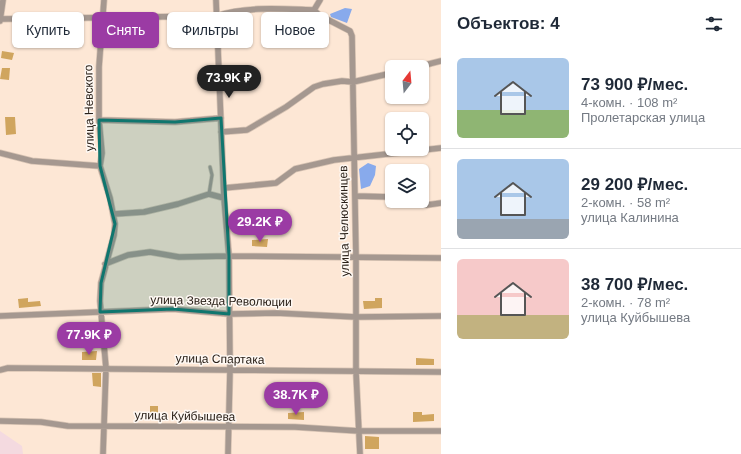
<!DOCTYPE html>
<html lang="ru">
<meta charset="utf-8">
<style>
body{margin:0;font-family:Helvetica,sans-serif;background:#f6f6f7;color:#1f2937;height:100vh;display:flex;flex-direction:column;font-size:15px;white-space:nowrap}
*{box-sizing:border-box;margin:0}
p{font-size:13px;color:#747a83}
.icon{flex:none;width:22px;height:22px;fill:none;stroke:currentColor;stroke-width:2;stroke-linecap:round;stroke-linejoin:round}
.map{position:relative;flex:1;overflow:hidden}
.details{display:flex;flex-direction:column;background:#fff;width:300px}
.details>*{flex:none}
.banner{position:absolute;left:12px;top:12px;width:369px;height:36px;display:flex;gap:8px}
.needle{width:26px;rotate:16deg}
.controls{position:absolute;left:385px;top:60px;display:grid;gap:8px}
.controls a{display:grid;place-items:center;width:44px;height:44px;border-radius:6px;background:#fff;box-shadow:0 1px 3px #0004;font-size:20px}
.price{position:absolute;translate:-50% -34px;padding:0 9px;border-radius:14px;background:#9b3ba4;color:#fff;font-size:13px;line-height:26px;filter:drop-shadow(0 1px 2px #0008)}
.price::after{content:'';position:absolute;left:50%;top:24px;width:12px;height:9px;margin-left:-6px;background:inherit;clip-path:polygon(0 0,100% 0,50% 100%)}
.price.current{background:#222;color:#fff}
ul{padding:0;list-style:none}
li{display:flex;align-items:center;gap:12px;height:100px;padding:0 16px}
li+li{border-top:1px solid #e0e1e3}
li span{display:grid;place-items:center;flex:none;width:112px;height:80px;border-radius:6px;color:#555}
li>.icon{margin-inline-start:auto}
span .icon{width:48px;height:48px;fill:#fffc;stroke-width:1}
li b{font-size:17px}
h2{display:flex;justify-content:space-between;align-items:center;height:48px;padding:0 16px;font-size:17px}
.pill{padding:0 14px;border-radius:6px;background:#fff;box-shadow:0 1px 3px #0004;font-size:14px;line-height:36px}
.pill.current{background:#9b3ba4;color:#fff}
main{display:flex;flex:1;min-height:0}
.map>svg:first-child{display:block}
.industrial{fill:#f4dae0}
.water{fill:#88aaec}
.building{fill:#d0a55e}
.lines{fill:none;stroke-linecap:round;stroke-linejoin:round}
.service-casing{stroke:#d7c3b3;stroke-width:4.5}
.minor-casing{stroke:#d7c3b3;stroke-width:7}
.service{stroke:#a59890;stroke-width:3}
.minor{stroke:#a59890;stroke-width:5.5}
.marked{fill:#0f766e;fill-opacity:0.2;stroke:#0f766e;stroke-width:3;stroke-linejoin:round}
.labels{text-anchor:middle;stroke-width:3;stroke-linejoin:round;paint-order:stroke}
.street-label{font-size:12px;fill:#2a2018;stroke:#fef8f3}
</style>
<main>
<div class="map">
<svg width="441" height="454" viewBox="0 0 441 454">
<rect width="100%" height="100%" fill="#fde7d5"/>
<!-- industrial -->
<path class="industrial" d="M 0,431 L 22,446 L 23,454 L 0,454 Z"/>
<!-- water -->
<path class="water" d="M 345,8 L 352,9 L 347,23 L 331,17 L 330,14 Z
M 368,163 L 376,166 L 375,175 L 370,186 L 361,189 L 359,169 Z"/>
<!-- building -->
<path class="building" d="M 2,51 L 14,53 L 12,60 L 1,58 Z
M 2,68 L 10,68 L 9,80 L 0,79 Z
M 5,117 L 15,117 L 16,134 L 6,135 Z
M 268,239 L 267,247 L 252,246 L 252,240 Z
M 28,298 L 28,302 L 40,301 L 41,306 L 19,308 L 18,299 Z
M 238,298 L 255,300 L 255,305 L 238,305 Z
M 375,298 L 382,298 L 382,308 L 364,309 L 363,301 L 375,301 Z
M 97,351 L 96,360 L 82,360 L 82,352 Z
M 416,358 L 434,359 L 434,365 L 416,365 Z
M 92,373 L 101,373 L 101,387 L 93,386 Z
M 150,406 L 158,406 L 158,418 L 150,419 Z
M 304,412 L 304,420 L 288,419 L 288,413 Z
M 413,412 L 422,412 L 422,415 L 434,414 L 434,421 L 413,422 Z
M 365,436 L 379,437 L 379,449 L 365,449 Z"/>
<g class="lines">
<defs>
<path id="service" d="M 209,194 L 212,175 L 210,167"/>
<path id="minor" d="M 216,0 L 224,198 L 229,256 L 230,370 L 228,454
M 314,10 L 319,15 L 350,31 L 352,36 L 356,257 L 356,372 L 360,454
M 314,10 L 320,0
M 1,19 L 216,16 C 246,6 282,9 314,10
M 0,21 L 3,0
M 417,67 L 441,61
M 99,120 L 175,122 L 221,118
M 221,132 L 247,130 L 286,107 L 314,87 L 323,84 L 342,81 L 353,82 L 392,73
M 0,153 L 32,161 L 100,166
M 224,188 L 276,183 L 295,169 L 334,160 L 441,148
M 355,196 L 392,197
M 408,201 L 427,205 L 441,203
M 114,214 L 144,212 L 178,204 L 209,194 L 224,198
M 105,264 L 128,255 L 150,252 L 179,257 L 229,256 L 441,258
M 0,316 L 173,309 L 229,314 L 276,313 L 356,317 L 441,316
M 0,370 L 8,368 L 441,372
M 0,421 L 41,422 L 68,426 L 295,427 L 359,431 L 441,431
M 103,454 L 106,368 L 100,301 L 101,283 L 114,235 L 115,224 L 110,198 L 100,166 L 102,153 L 99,120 L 99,67 L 104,0"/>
</defs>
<!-- service casing -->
<use href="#service" class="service-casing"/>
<!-- minor casing -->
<use href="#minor" class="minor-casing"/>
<!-- service -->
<use href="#service" class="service"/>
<!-- minor -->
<use href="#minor" class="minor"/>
</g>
<!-- marked area -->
<path class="marked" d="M 221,118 L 229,256 L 229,314 L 173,309 L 100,312 L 101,283 L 115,224 L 100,166 L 99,120 L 175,122 Z"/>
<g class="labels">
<!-- street labels -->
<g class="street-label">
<text transform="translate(89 108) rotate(-91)" y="4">улица Невского</text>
<text transform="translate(344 221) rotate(-91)" y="4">улица Челюскинцев</text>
<text transform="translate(221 301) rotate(1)" y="4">улица Звезда Революции</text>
<text transform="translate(220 359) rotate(1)" y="4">улица Спартака</text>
<text transform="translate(185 416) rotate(1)" y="4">улица Куйбышева</text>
</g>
</g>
</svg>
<div class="controls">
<a><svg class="needle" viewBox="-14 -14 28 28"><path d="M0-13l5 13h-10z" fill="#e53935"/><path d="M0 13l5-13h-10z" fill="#747a83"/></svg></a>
<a><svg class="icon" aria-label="locate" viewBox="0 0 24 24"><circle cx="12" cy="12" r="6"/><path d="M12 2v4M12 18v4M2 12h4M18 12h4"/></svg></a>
<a><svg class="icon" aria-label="layers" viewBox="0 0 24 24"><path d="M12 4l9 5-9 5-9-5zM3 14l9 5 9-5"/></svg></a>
</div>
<b class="price current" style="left:229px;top:99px">73.9K ₽</b>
<b class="price" style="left:260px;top:243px">29.2K ₽</b>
<b class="price" style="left:89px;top:356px">77.9K ₽</b>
<b class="price" style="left:296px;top:416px">38.7K ₽</b>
<div class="banner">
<a class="pill">Купить</a>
<a class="pill current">Снять</a>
<a class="pill">Фильтры</a>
<a class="pill">Новое</a>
</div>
</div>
<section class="details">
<h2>Объектов: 4<svg class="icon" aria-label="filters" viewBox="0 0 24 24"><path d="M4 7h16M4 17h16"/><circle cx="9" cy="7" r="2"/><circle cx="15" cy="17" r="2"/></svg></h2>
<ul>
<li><span style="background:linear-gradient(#a9c7e8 65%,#8fb573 0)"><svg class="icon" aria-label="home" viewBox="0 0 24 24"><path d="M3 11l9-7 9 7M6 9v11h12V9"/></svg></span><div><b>73 900 ₽/мес.</b><p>4-комн. · 108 m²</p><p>Пролетарская улица</p></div></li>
<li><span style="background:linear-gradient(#a9c7e8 75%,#9aa5b1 0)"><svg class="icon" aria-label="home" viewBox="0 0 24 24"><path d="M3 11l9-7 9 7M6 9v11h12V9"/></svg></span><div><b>29 200 ₽/мес.</b><p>2-комн. · 58 m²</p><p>улица Калинина</p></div></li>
<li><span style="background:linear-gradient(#f6c9c9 70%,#c2b280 0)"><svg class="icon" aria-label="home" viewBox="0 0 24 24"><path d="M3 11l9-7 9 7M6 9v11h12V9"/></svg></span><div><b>38 700 ₽/мес.</b><p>2-комн. · 78 m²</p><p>улица Куйбышева</p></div></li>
</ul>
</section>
</main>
